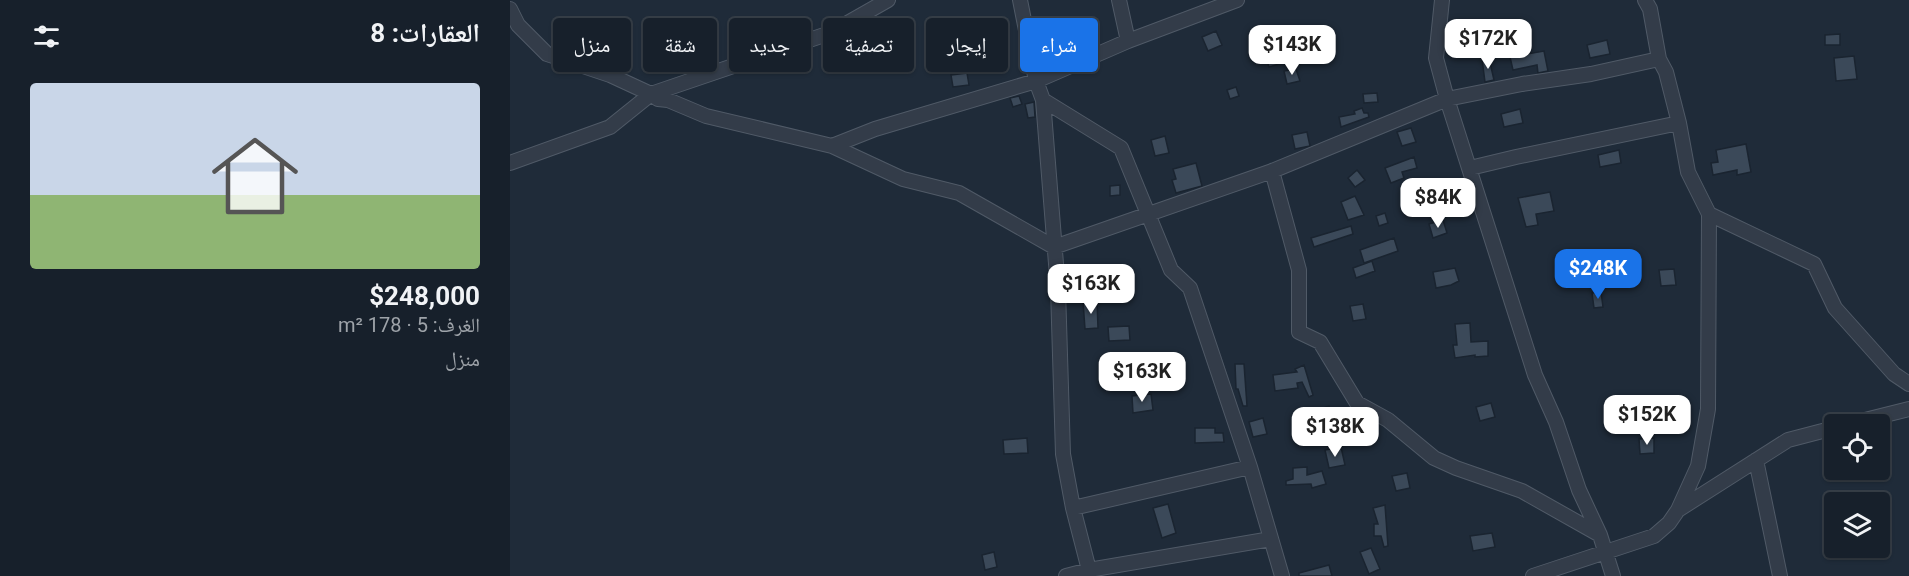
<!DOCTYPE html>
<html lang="ar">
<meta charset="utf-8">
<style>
body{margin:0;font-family:Roboto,"Noto Naskh Arabic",sans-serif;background:#242d37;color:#f1f3f6;direction:rtl;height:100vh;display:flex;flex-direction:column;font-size:22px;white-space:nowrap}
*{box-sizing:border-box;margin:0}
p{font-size:20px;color:#9ea3a9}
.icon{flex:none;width:33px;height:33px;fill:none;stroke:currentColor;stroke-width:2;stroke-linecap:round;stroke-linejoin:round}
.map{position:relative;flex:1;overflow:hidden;direction:ltr}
.details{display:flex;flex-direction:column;background:#17202b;width:510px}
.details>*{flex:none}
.guide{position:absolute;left:18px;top:18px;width:570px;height:54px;direction:rtl;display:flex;gap:12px}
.controls{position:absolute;left:1314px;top:414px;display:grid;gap:12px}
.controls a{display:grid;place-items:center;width:66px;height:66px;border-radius:6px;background:#17202b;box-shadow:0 2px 4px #0004,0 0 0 2px #363e47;font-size:30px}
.price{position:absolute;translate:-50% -51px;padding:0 14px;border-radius:12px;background:#fff;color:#222;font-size:20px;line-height:39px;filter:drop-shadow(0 2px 3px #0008)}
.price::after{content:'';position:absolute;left:50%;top:36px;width:18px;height:14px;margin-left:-9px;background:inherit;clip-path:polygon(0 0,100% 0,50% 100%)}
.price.current{background:#1a73e8;color:#fff}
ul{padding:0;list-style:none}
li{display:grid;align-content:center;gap:12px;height:318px;padding:0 30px}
li span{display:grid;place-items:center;height:186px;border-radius:6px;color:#555}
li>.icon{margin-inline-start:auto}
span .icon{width:108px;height:108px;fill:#fffc;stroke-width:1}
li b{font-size:26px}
h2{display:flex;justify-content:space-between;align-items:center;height:72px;padding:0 30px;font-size:26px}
.pill{padding:0 21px;border-radius:6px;background:#17202b;box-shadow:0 2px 4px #0004,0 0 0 2px #363e47;font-size:21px;line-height:54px}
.pill.current{background:#1a73e8;color:#fff}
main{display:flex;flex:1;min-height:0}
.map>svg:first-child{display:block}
.building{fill:#3b4959;stroke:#1a2430;stroke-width:1.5}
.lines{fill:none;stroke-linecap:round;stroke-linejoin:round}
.minor-casing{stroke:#505a67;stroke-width:16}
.minor{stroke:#333c49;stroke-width:14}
</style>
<main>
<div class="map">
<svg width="1399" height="576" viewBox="0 0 1399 576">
<rect width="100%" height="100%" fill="#1f2b39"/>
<!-- building -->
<path class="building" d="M 440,21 L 444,34 L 429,38 L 425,25 Z
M 706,31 L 712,45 L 698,51 L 692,37 Z
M 573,34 L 576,47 L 562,50 L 559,37 Z
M 1330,34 L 1330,45 L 1315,45 L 1315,35 Z
M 1097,40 L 1100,54 L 1080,58 L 1077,45 Z
M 770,49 L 775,62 L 759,67 L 755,54 Z
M 1034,51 L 1038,71 L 1028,73 L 1027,65 L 1003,70 L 1000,57 Z
M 1344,56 L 1347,79 L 1326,81 L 1324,58 Z
M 979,58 L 984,80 L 975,82 L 972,59 Z
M 786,69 L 790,81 L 777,84 L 774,71 Z
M 457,73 L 459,85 L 443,87 L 441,75 Z
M 726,87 L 729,96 L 720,99 L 717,90 Z
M 867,93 L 868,102 L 854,103 L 853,94 Z
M 509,96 L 512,104 L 503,107 L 500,98 Z
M 524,102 L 525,117 L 518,118 L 515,104 Z
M 852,108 L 854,113 L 858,113 L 859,117 L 831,127 L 829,117 L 845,114 L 844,111 Z
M 1010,109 L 1013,123 L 994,127 L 991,114 Z
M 901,128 L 906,142 L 892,146 L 887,132 Z
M 797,132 L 800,146 L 785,149 L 782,135 Z
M 655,136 L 659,153 L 645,156 L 641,140 Z
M 1236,144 L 1241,172 L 1227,175 L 1227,170 L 1203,175 L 1201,163 L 1208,162 L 1206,150 Z
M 1109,150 L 1111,163 L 1090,167 L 1088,155 Z
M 904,157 L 907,168 L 892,172 L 894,178 L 881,183 L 875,168 Z
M 686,163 L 692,186 L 666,193 L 662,180 L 666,179 L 663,169 Z
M 847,170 L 855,180 L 845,187 L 838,178 Z
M 610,185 L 610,195 L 600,196 L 600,186 Z
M 1040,192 L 1044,211 L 1026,214 L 1028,225 L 1016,227 L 1008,198 Z
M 845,196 L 854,215 L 838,220 L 831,202 Z
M 875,213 L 878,223 L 869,226 L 866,216 Z
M 933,220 L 937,233 L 923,238 L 919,224 Z
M 841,226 L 843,234 L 804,247 L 801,238 Z
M 884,238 L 888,251 L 854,263 L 850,250 Z
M 862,261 L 865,271 L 846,278 L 843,268 Z
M 945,268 L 949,281 L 941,285 L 926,288 L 923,272 Z
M 1164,269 L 1166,285 L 1151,286 L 1149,270 Z
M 1091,292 L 1093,307 L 1084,308 L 1082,293 Z
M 573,301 L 587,301 L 588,328 L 575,329 Z
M 853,304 L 856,319 L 843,321 L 840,306 Z
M 960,323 L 961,342 L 978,341 L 978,356 L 965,357 L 965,355 L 945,358 L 943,345 L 947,345 L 945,324 Z
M 619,326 L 620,340 L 599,341 L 598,327 Z
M 725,364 L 734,364 L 737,406 L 733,406 L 728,389 L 726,389 Z
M 794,365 L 803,395 L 799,397 L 792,382 L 787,383 L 788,388 L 765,391 L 763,375 L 787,372 L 785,369 Z
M 641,394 L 643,410 L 623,413 L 622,396 Z
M 981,403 L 985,417 L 970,421 L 966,407 Z
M 819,406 L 823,421 L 815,424 L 810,409 Z
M 753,418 L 757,434 L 743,437 L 739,422 Z
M 685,428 L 705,428 L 705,433 L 713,433 L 714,442 L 685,443 Z
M 517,438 L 518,453 L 494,454 L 493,440 Z
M 1144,438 L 1144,453 L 1130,454 L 1129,439 Z
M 831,447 L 835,465 L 819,468 L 815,450 Z
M 797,467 L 797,475 L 812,471 L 816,484 L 802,488 L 801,484 L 776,485 L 776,481 L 783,479 L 783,468 Z
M 897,473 L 900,488 L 886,491 L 882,476 Z
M 658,504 L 666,533 L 652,538 L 643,508 Z
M 875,505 L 878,546 L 874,547 L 871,536 L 864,536 L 864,524 L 868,524 L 863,508 Z
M 982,533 L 985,547 L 963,551 L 960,536 Z
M 861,548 L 870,569 L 859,574 L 850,552 Z
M 484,552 L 487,567 L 475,570 L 472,555 Z
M 819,565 L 822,576 L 789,576 L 789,573 Z"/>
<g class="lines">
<defs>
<path id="minor" d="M 510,0 L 526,81 L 533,100 L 548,289 L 553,454 L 563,508 L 579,570
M 609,0 L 618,41 L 727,0
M 932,0 L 926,58 L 937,99 L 1025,375 L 1046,422 L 1069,490 L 1090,535 L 1103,576
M 1135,0 L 1140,9 L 1149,59 L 1156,72 L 1169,123 L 1178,172 L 1199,214 L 1198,409 L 1188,466 L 1168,510
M 0,9 L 8,25 L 37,54 L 100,75 L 141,94 L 148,99 L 158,100 L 196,116 L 322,146 L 393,179 L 449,193 L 544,247 L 762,171
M 533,100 L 611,148 L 661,270 L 680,288 L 740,467 L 772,576
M 322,146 L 365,129 L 526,81 L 618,41
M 0,163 L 100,127 L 141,94 L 320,33 L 378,0
M 960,168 L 1006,157 L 1169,123
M 1199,214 L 1304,264 L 1325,308 L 1384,374 L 1399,384
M 1339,424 L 1399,409
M 1246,460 L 1270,576
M 563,508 L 740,467
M 1090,535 L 1012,491 L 946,468 L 924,458 L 878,420 L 847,403 L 810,342 L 789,332 L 789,270 L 762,171 L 937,99 L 1012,84 L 1081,74 L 1149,59
M 556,576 L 579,570 L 761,539
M 1023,576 L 1144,536 L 1159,523 L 1168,510 L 1278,440 L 1324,428"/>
</defs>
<!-- minor casing -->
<use href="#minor" class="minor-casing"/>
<!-- minor -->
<use href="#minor" class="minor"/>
</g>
</svg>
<div class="controls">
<a><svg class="icon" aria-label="locate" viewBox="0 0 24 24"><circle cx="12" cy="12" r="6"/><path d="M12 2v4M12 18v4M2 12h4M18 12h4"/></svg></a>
<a><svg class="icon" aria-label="layers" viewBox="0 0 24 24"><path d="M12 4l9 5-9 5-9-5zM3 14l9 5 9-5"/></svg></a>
</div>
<b class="price" style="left:978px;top:70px">$172K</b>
<b class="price" style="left:782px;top:76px">$143K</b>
<b class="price" style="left:928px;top:229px">$84K</b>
<b class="price current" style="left:1088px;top:300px">$248K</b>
<b class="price" style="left:581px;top:315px">$163K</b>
<b class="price" style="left:632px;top:403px">$163K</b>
<b class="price" style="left:1137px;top:446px">$152K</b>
<b class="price" style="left:825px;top:458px">$138K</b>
<div class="guide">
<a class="pill current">شراء</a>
<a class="pill">إيجار</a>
<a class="pill">تصفية</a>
<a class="pill">جديد</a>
<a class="pill">شقة</a>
<a class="pill">منزل</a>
</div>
</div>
<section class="details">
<h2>العقارات: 8<svg class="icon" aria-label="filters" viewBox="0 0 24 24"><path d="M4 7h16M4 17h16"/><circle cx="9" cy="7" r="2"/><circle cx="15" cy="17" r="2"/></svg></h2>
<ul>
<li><span style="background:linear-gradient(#c9d6e8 60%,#8fb573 0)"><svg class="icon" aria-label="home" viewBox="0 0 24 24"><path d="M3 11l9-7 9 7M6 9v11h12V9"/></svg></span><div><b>$248,000</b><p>الغرف: 5 · 178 m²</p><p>منزل</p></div></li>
</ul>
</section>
</main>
